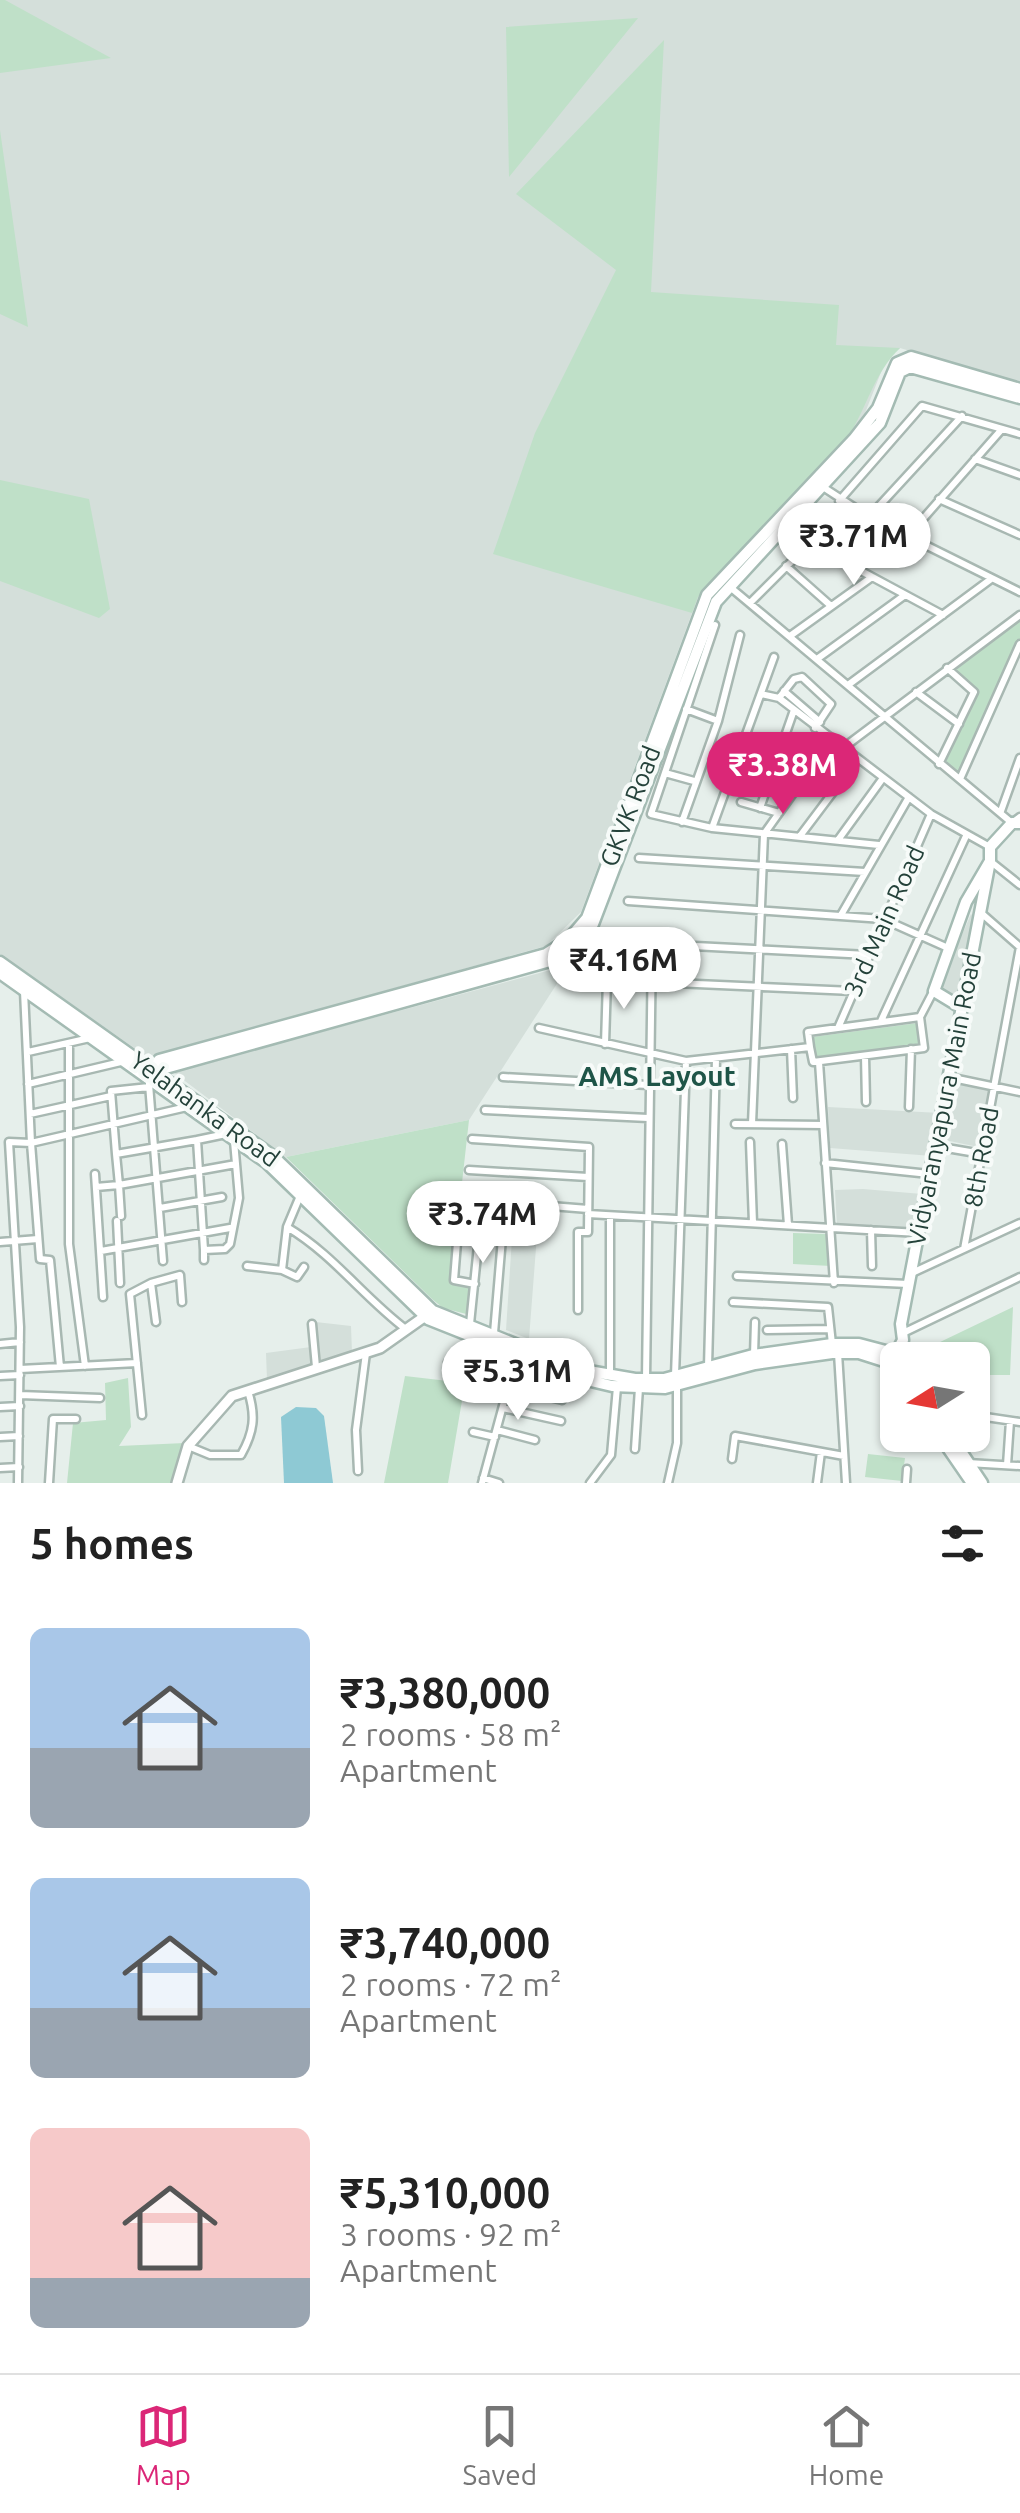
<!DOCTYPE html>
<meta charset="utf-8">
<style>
body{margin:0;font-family:Ubuntu,sans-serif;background:#f2f2f2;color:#222;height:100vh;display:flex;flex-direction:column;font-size:38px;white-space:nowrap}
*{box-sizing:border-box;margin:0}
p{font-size:32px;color:#767676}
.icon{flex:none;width:55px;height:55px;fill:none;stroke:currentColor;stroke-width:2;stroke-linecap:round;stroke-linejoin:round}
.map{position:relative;height:1483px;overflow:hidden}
.drawer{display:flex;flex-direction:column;background:#fff;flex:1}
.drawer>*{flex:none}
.needle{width:65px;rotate:259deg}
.tools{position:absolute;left:880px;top:1342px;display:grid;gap:20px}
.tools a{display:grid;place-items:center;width:110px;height:110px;border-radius:15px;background:#fff;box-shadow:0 2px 8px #0004;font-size:50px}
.price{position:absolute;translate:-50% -85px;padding:0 22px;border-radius:35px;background:#fff;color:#222;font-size:32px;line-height:65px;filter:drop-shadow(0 2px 5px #0008)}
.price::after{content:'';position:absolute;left:50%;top:60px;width:30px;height:22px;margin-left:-15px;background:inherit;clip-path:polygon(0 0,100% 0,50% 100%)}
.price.on{background:#db2777;color:#fff}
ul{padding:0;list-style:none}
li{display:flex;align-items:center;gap:30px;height:250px;padding:0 30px}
li span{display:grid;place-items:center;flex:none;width:280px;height:200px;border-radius:15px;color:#555}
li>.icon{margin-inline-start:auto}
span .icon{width:120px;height:120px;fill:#fffc;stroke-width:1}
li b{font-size:42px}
h2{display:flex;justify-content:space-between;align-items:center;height:120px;padding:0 30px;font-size:42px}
.menu{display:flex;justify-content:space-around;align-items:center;height:140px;border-top:2px solid #e0e0e0;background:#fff;font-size:28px;color:#767676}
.menu a{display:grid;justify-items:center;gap:5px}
.menu .on{color:#db2777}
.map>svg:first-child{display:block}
.built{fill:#d4dfda}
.green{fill:#bfe0c8}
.water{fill:#8ec9d4}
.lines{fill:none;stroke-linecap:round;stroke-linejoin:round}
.minor-casing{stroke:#a8b8b2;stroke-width:11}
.tertiary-casing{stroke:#a8b8b2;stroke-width:14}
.secondary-casing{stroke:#a4bbb3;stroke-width:15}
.minor{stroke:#fff;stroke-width:6}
.tertiary{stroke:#fff;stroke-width:9}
.secondary{stroke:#fff;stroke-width:10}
.labels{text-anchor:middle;stroke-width:8;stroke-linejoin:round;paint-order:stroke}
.street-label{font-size:25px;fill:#24423a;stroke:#f7fbf9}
.neighbourhood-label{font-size:28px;font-weight:bold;fill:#1f5548;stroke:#f7fbf9}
</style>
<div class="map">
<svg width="1020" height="1483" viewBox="0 0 1020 1483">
<rect width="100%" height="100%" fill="#e6efeb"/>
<!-- built -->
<path class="built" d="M 0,0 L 1020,0 L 1020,384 L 900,348 L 885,362 L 865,413 L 846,440 L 698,597 L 581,912 L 546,946 L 147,1057 L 0,954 Z
M 971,914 L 973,916 L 959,999 L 939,988 Z
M 569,965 L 469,1120 L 286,1157 L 173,1072 Z
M 956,1083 L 989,1089 L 978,1147 L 945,1140 Z
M 828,1107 L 940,1113 L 932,1156 L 830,1148 Z
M 863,1189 L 922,1194 L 915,1230 L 837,1226 L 835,1190 Z
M 514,1208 L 539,1209 L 529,1339 L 506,1330 Z
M 307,1321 L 351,1326 L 352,1353 L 267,1380 L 266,1353 L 311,1347 Z"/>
<!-- green -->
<path class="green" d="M 0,0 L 5,0 L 111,58 L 0,73 Z
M 638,18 L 509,177 L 506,27 Z
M 664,40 L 651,292 L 839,305 L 836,345 L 900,348 C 874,372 866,411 846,440 L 698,597 L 692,613 L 493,554 L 535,433 L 616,270 L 516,194 Z
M 0,130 L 28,327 L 0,314 Z
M 0,480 L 89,499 L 110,609 L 99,618 L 0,581 Z
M 1020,617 L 1020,639 L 960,776 L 942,763 L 976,691 L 950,668 Z
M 918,1023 L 921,1045 L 815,1059 L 812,1037 Z
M 469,1120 L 451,1281 L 473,1287 L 470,1315 L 443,1308 L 432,1299 L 286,1157 Z
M 793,1233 L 827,1234 L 831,1266 L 793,1264 Z
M 1013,1307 L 1010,1375 L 973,1375 L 972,1360 L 915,1360 L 913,1355 Z
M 405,1376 L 465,1383 L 448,1483 L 384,1483 Z
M 128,1378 L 131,1427 L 119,1446 L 185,1443 L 170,1483 L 67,1483 L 73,1423 L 106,1420 L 105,1383 Z
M 868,1454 L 905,1458 L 902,1481 L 865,1477 Z"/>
<!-- water -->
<path class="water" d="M 296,1407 L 316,1408 L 324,1416 L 333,1483 L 284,1483 L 281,1417 Z"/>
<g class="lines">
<defs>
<path id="minor" d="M 975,459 L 1020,475
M 823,487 L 869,517 L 1020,592
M 939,499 L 1020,535
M 839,501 L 922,406 L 1020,434
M 869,517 L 962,416
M 783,529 L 943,615
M 907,537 L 1002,429
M 786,566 L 831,606
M 730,587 L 1012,823 L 1020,817
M 750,603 L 809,544
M 715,625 L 651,814 L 712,828 L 879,845
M 790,636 L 872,577
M 817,659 L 905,595
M 848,685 L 991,579
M 784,691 L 820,722
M 916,692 L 959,724
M 761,694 L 779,698 L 931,814 L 990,847
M 779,698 L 794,679 L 802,677 L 831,704 L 815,728
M 686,709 L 718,721
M 843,748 L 1020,615
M 939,764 L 974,692 L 947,668
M 665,773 L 694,781
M 960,779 L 1020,644
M 741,802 L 779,813
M 760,808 L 794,710
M 1001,811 L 1020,758
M 682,822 L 718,721 L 740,635
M 712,828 L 774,657
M 800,836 L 858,759
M 838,840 L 883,778
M 639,858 L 865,872
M 990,861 L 1020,885
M 628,901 L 883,919 L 948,948
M 980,912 L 1020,947
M 841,915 L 909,797
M 597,941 L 868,955
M 563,978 L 853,991
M 24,991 L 31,1143 L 187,1107
M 881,1021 L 966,836
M 539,1028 L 686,1061 L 810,1047 L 808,1032 L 920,1017 L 933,992
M 838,1028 L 931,814
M 69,1043 L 69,1244 L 85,1366
M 605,1044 L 607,980
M 810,1047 L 813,1062 L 924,1048 L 920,1017
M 791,1049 L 793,1098
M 28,1052 L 90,1038
M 865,1056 L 866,1102
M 819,1062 L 834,1283
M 503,1077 L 648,1085
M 948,1077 L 1020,1092
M 28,1084 L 125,1061
M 149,1084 L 163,1261
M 149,1087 L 111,1091 L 116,1154 L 197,1140
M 909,1107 L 911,1049
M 485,1110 L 648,1118
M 30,1114 L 111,1096
M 735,1124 L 823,1125
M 752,1124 L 764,834 L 831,740
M 226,1134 L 197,1140 L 204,1250 L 225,1249 L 230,1244 L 239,1198 L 234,1141
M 472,1139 L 589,1147 L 588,1232 L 578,1232 L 578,1310
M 750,1142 L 753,1223
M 782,1144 L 788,1225
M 935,1146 L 982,1154
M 825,1163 L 929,1174
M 469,1170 L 588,1177
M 95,1174 L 103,1297
M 96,1187 L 119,1185 L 116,1154
M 490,1201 L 588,1209
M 460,1205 L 454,1280 L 475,1284
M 160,1208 L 222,1197
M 588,1214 L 919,1233
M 121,1216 L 119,1185 L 236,1164
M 117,1221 L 120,1283
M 287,1227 C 334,1255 364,1298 407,1330
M 871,1230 L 872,1266
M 0,1242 L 38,1239
M 964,1249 L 1020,947
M 101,1251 L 230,1228
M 204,1260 L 204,1250
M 247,1266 L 282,1270 L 287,1227 L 300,1196
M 282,1270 L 297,1277 L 304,1267
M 912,1273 L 1020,1223
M 737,1276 L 908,1284
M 151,1283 L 180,1275 L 182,1302
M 733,1302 L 828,1307 L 832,1344
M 312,1324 L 316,1367
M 470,1324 L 480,1226
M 767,1330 L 830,1329
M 494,1333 L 505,1203
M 903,1333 L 1020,1277
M 0,1344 L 20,1342
M 838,1353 L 846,1483
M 754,1355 L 755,1322
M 448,1362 L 510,1381
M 708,1367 L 716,1059
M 20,1369 L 137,1363
M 610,1375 L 610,1216
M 0,1376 L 20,1375
M 675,1376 L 686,1061
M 646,1379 L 652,945
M 508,1387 L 562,1400
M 20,1395 L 100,1398
M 0,1407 L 20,1406
M 503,1408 L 561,1421
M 142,1415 L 130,1294 L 151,1283 L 156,1322
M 972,1415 L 1020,1422
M 497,1430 L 535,1440
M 473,1432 L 495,1437
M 0,1437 L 19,1436
M 188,1446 L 210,1455 L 241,1455 C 254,1432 256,1416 248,1391
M 635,1449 L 639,1388
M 732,1459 L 735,1436 L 844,1456
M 968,1463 L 1020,1466
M 1007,1465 L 1010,1421
M 0,1468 L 19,1467
M 358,1471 L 356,1430 L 366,1353
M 483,1478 L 499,1483
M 18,1483 L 20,1327 L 9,1142 L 31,1143 L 40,1259 L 50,1260 L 60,1367
M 49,1483 L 53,1419 L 76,1419
M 482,1483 L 517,1354
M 590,1483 L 611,1455 L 617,1387
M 668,1483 L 677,1443 L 677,1386
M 817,1483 L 821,1452
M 906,1483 L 907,1469"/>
<path id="tertiary" d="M 177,1483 L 188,1446 L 232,1396 L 380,1348 L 431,1312"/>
<path id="secondary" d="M 0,962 L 273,1156 L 433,1311 L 577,1369 L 635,1379 L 664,1379 L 753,1355 L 832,1344 L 859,1344 L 897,1354 L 900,1360
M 0,973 L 267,1163 L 428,1319 L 574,1377 L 612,1386 L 665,1388 L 755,1364 L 832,1353 L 859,1353 L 884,1361 L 898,1374
M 962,1008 L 934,991 L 966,902 L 990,861 L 990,847 L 1012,823 L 1020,823
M 147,1077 L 159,1060 L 546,954 L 569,939 L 587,918 L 707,595 L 854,439 L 878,408 L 897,363 L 911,357 L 1020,389
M 152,1080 L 162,1069 L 550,961 L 574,946 L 593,924 L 716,602 L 880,423 L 900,372 L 910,367 L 1020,398
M 893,1359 L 903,1340 L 901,1324 L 990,861
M 939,1435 L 972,1483
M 950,1435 L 982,1483"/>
</defs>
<!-- minor casing -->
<use href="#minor" class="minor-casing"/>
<!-- tertiary casing -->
<use href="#tertiary" class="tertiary-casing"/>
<!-- secondary casing -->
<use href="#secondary" class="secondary-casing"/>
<!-- minor -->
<use href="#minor" class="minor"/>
<!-- tertiary -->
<use href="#tertiary" class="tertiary"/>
<!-- secondary -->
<use href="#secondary" class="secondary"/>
</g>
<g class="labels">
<!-- street labels -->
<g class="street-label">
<text transform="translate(630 806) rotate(-69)" y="9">GKVK Road</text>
<text transform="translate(884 921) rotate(-66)" y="9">3rd Main Road</text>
<text transform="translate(944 1099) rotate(-79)" y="9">Vidyaranyapura Main Road</text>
<text transform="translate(205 1109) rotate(36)" y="9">Yelahanka Road</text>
<text transform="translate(981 1157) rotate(-80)" y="9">8th Road</text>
</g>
<!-- neighbourhood labels -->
<g class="neighbourhood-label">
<text x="657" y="1086">AMS Layout</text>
</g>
</g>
</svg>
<div class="tools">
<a><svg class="needle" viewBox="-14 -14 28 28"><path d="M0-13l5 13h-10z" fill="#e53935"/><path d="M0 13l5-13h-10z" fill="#767676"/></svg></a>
</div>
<b class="price" style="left:854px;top:588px">₹3.71M</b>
<b class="price on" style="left:783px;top:817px">₹3.38M</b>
<b class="price" style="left:624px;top:1012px">₹4.16M</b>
<b class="price" style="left:483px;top:1266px">₹3.74M</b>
<b class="price" style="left:518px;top:1423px">₹5.31M</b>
</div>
<section class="drawer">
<h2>5 homes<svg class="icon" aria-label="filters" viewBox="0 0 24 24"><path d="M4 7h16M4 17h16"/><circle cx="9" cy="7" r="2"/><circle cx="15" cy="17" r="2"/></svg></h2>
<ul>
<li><span style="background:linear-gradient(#a9c7e8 60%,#9aa5b1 0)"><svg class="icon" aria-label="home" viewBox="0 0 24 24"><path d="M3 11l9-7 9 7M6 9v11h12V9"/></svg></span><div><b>₹3,380,000</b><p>2 rooms · 58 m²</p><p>Apartment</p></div></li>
<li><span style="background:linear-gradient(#a9c7e8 65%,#9aa5b1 0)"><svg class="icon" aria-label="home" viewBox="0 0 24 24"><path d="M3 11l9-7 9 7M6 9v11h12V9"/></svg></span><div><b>₹3,740,000</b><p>2 rooms · 72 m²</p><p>Apartment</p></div></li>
<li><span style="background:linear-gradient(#f6c9c9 75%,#9aa5b1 0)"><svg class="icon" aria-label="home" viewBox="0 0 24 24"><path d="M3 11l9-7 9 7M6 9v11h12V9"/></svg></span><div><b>₹5,310,000</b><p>3 rooms · 92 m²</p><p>Apartment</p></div></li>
</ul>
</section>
<nav class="menu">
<a class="on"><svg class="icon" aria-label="map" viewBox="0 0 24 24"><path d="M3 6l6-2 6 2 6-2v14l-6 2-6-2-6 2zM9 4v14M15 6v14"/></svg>Map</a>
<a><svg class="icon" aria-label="saved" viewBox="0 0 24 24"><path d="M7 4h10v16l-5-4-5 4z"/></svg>Saved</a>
<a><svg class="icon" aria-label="home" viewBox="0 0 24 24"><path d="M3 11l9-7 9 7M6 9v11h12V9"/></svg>Home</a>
</nav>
